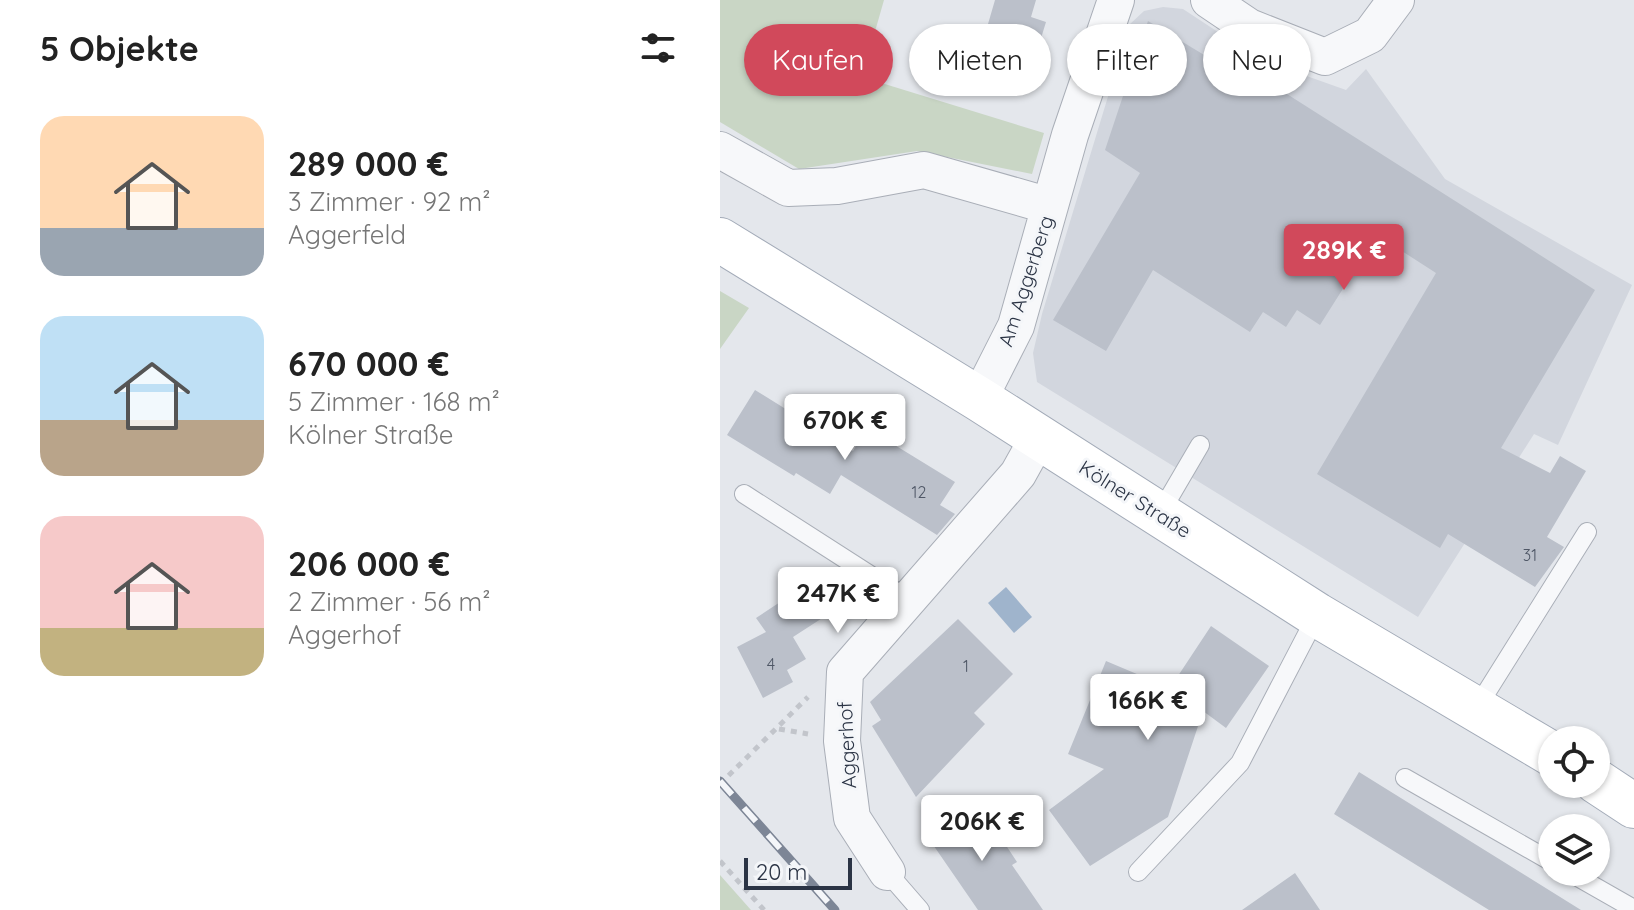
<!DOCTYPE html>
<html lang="de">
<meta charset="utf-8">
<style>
body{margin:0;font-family:Quicksand,sans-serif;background:#f6f6f6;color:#222;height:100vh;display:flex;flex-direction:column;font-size:30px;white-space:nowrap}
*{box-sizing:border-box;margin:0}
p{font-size:26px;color:#767676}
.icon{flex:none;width:44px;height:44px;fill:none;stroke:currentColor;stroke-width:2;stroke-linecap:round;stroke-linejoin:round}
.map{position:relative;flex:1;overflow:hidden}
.details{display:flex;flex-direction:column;background:#fff;width:720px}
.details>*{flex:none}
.banner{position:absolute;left:24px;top:24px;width:760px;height:72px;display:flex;gap:16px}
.tools{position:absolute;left:818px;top:726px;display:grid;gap:16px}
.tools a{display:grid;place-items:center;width:72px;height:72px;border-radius:50%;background:#fff;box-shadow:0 2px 6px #0004;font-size:40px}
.scale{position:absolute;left:24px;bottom:20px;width:108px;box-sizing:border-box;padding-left:8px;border:4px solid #2b3445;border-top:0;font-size:22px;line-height:28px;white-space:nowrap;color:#2b3445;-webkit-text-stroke:6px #f4f6f9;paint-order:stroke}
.price{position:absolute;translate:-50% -68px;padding:0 18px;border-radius:8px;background:#fff;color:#222;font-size:26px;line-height:52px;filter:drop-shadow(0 2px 4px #0008)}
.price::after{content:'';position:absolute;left:50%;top:48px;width:24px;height:18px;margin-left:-12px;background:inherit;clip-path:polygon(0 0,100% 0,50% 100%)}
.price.active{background:#d1495b;color:#fff}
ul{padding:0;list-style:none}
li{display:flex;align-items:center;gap:24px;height:200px;padding:0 40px}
li span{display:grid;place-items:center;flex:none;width:224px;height:160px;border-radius:24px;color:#555}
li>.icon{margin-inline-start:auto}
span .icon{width:96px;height:96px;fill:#fffc;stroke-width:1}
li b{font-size:34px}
h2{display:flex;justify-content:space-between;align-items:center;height:96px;padding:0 40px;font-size:34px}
.chip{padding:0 28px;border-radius:36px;background:#fff;box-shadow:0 2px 6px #0004;font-size:28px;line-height:72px}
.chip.active{background:#d1495b;color:#fff}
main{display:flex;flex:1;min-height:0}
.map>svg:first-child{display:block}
.built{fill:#d2d6de}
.green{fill:#c9d6c5}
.water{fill:#9fb4cc}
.building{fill:#bbc0ca}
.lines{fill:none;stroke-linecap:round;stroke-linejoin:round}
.lane-casing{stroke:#a9aeb7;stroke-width:20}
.street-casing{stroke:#a9aeb7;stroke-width:38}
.primary-casing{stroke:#a3abb8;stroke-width:46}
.path{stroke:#c2c5cb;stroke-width:5;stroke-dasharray:6 6;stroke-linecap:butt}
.lane{stroke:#f7f8fa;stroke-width:18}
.street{stroke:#f7f8fa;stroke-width:36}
.primary{stroke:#fff;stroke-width:44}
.rail-casing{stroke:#7d8696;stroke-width:9}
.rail{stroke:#f4f6f9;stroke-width:6;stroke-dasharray:18;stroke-linecap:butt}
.labels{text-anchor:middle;stroke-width:6;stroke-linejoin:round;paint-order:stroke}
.number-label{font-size:16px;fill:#4f5766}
.street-label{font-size:20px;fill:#2b3445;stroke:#f4f6f9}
</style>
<main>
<section class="details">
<h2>5 Objekte<svg class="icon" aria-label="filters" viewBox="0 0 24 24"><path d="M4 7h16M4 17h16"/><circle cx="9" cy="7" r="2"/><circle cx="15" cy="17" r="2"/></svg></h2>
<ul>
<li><span style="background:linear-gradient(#ffd9b3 70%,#9aa5b1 0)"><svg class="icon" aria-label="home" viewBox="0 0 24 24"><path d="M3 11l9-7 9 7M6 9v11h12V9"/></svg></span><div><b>289 000 €</b><p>3 Zimmer · 92 m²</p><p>Aggerfeld</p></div></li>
<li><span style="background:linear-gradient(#bfe0f5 65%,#b9a48a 0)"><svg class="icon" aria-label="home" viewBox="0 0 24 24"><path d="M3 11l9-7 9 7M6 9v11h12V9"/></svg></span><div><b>670 000 €</b><p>5 Zimmer · 168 m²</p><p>Kölner Straße</p></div></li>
<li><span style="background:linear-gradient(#f6c9c9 70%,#c2b280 0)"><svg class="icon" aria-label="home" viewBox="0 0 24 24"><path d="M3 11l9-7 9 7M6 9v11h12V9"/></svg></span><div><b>206 000 €</b><p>2 Zimmer · 56 m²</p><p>Aggerhof</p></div></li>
</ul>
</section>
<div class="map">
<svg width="914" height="910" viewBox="0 0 914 910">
<rect width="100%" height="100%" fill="#e4e7ec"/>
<!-- built -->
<path class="built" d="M 443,7 L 463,9 L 539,59 L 626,90 L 646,69 L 725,179 L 912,285 L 838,445 L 814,434 L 698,617 L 317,382 L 313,353 L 322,314 L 410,24 L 424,11 Z"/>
<!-- green -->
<path class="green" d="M 0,0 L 164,0 L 142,77 L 324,133 L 312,174 L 197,151 L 79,169 L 0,122 Z
M 0,291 L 29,308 L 0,349 Z
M 0,875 L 31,910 L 0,910 Z"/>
<!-- water -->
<path class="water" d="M 286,587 L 312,617 L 294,633 L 268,603 Z"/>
<!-- building -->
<path class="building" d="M 275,0 L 316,0 L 311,17 L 326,22 L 306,87 L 254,72 Z
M 428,21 L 542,90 L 548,82 L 875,290 L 781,448 L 830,473 L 840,456 L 866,471 L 827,537 L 844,547 L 815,587 L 728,534 L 720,548 L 597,474 L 716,273 L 657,235 L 600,325 L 577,310 L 566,327 L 543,312 L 530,332 L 433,270 L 386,351 L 333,320 L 420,173 L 385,150 Z
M 35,390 L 133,451 L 147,428 L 235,482 L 220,505 L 235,514 L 217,535 L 121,475 L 110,494 L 76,473 L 74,476 L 7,435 Z
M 104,573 L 124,604 L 73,637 L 86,659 L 67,670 L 73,682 L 43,698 L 17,647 L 46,632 L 36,618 Z
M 238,619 L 293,674 L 254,713 L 265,724 L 196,797 L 152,726 L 161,720 L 150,702 Z
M 491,626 L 549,666 L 506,728 L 483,711 L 448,817 L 370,866 L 329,810 L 384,769 L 348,754 L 386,661 L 450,688 Z
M 639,772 L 861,910 L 769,910 L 614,814 Z
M 258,803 L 297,862 L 292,865 L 323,910 L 258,910 L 207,836 Z
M 575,873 L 600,910 L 522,910 Z"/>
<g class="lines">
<defs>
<path id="lane" d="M 24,494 L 189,600
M 439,515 L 480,445
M 756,709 L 867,532
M 685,778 L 832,862
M 167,872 L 200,910
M 418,872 L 520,763 L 597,615
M 849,872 L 914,909"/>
<path id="street" d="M 489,0 L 529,27 L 605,57 L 650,35 L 676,0
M 0,150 L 68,188 L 117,186 L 204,170 L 330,206
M 259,399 L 296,326 L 350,135 L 396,0
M 167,872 L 132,818 L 122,741 L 125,672 L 298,474 L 318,438"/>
<path id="primary" d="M 0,240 L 259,399 L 597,615 L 832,754
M 876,781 L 914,806"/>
</defs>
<!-- lane casing -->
<use href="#lane" class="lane-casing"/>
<!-- street casing -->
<use href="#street" class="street-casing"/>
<!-- primary casing -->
<use href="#primary" class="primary-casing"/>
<!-- path -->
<path class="path" d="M 59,729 L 88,734
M 0,784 L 88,697
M 0,861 L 44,910"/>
<!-- lane -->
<use href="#lane" class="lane"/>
<!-- street -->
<use href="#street" class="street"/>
<!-- primary -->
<use href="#primary" class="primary"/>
<defs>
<path id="rail" d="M 0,781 L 115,910"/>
</defs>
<!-- rail casing -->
<use href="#rail" class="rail-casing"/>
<!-- rail -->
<use href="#rail" class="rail"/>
</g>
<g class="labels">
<!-- number labels -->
<g class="number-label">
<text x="199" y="498">12</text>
<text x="810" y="561">31</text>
<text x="51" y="670">4</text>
<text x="246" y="672">1</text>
</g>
<!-- street labels -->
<g class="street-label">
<text transform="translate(306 281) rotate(-72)" y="7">Am Aggerberg</text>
<text transform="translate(415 499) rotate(32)" y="7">Kölner Straße</text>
<text transform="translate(127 745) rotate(-93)" y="7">Aggerhof</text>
</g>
</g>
</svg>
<div class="tools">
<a><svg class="icon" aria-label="locate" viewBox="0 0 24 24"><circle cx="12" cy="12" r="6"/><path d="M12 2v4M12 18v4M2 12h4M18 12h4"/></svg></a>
<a><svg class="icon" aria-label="layers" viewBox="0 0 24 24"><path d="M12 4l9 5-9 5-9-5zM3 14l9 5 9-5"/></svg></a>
</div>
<div class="scale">20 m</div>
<b class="price active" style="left:624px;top:292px">289K €</b>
<b class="price" style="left:125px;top:462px">670K €</b>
<b class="price" style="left:118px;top:635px">247K €</b>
<b class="price" style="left:428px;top:742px">166K €</b>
<b class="price" style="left:262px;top:863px">206K €</b>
<div class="banner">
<a class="chip active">Kaufen</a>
<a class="chip">Mieten</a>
<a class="chip">Filter</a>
<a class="chip">Neu</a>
</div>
</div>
</main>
